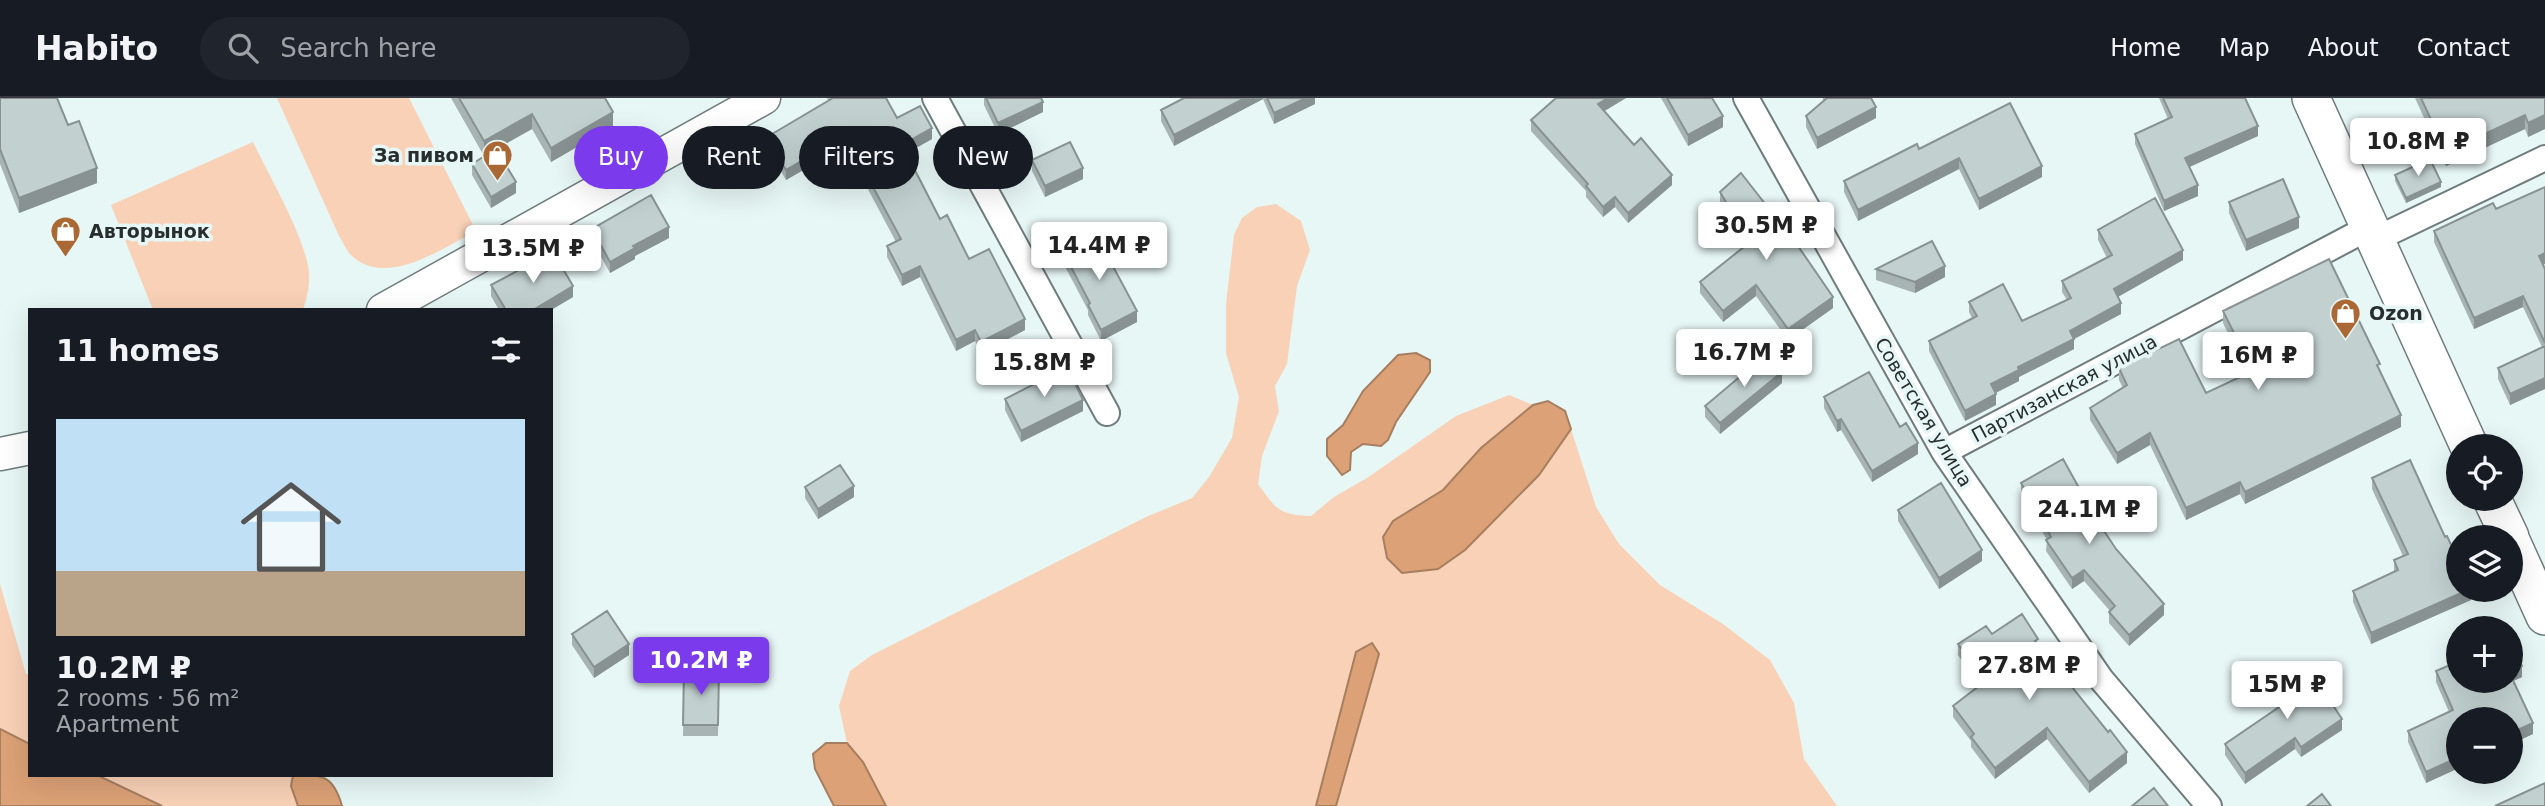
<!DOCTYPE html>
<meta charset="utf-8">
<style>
body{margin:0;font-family:"DejaVu Sans",sans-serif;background:#20242c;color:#f1f3f6;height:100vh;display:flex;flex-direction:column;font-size:26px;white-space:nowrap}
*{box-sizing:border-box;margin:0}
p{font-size:23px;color:#9ea1a6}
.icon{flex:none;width:38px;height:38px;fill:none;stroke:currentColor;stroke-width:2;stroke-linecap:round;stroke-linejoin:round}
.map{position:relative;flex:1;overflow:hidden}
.drawer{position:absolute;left:28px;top:210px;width:525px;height:469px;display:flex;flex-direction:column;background:#171b24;border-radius:0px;box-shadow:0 7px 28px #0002}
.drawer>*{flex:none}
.banner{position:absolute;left:574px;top:28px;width:665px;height:63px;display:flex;gap:14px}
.fabs{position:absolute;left:2446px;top:336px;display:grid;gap:14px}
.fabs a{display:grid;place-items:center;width:77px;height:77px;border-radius:50%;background:#171b24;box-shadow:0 7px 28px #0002;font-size:35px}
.price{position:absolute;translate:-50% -60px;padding:0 16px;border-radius:7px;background:#fff;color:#222;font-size:23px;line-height:46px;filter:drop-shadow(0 2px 4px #0008)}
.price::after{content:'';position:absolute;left:50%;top:42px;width:21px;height:16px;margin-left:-10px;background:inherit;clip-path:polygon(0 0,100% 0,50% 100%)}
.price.active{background:#7c3aed;color:#fff}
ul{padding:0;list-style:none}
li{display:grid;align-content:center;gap:14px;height:371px;padding:0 28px}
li+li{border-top:2px solid #363941}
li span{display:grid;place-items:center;height:217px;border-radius:0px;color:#555}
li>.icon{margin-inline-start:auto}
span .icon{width:126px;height:126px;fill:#fffc;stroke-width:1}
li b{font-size:30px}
h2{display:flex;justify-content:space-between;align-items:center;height:84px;padding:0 28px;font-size:30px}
.tag{padding:0 24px;border-radius:32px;background:#171b24;box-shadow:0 7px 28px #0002;font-size:24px;line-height:63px}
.tag.active{background:#7c3aed;color:#fff}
header{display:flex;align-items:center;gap:42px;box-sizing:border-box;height:98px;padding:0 35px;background:#171b24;border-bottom:2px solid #363941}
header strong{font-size:33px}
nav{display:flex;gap:38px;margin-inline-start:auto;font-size:24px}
.search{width:490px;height:63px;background:#20242c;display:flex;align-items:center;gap:18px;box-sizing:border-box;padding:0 24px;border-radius:38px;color:#9ea1a6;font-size:26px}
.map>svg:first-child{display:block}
.green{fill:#f8d1b6}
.water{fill:#dca176;stroke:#a67e60;stroke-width:2}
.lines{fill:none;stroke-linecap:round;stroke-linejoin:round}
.minor-casing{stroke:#6e7c7b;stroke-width:28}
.tertiary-casing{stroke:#6e7c7b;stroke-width:35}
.secondary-casing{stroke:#6e7c7b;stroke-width:40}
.minor{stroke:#fff;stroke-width:24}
.tertiary{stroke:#fff;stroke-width:32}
.secondary{stroke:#fff;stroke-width:37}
.wall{fill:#a7b4b3}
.shaded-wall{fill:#889292}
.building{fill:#c2d1d0;stroke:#889292;stroke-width:2}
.labels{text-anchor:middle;stroke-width:7;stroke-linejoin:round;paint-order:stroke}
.poi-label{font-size:19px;font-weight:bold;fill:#282e2e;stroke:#e7f7f6;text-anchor:start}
.street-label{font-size:19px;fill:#282e2e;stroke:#e7f7f6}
</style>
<header>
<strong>Habito</strong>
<div class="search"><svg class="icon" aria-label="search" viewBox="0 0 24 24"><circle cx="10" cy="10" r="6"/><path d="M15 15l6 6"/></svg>Search here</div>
<nav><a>Home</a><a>Map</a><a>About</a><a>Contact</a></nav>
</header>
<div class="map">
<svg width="2545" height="708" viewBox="0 0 2545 708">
<rect width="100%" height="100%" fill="#e7f7f6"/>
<!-- green -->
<path class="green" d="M 277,0 L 409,0 L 476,133 C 443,150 385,191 351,157 C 346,152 343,144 339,138 Z
M 253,44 C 269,78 305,139 309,174 C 310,188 307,199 303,212 L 153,212 L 111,107 Z
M 1276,106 L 1301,123 L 1310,152 L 1297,188 L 1287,266 L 1275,288 L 1279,313 L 1262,358 L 1258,386 C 1276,411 1279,417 1311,418 L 1334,399 L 1367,380 L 1456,318 L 1509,297 L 1533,307 L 1481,350 L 1443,392 L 1418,407 L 1402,475 L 1438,471 L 1465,452 L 1539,377 L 1571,331 L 1596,409 L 1619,446 L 1660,487 L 1723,526 L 1770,562 L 1794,605 L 1804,661 L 1837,708 L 1336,708 L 1379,557 L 1356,554 L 1316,708 L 886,708 L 863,664 L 847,645 L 839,608 L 850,573 L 872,557 L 1146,419 L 1192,400 L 1209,379 L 1232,340 L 1239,299 L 1226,255 L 1226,206 L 1234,137 L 1242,120 L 1257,109 Z
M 0,486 L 26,576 L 30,576 L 30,646 L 0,631 Z
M 97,677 L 293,677 L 291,688 L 298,708 L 162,708 Z"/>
<!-- water -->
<path class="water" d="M 1416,255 L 1430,262 L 1430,274 L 1396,324 L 1388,342 L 1381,348 L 1363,346 L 1351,354 L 1350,372 L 1342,377 L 1327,358 L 1327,341 L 1343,327 L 1363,293 L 1398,257 Z
M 1548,303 L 1565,313 L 1571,331 L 1539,377 L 1465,452 L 1438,471 L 1402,475 L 1387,460 L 1383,439 L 1393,423 L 1443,392 L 1481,350 L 1533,307 Z
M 1372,545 L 1379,556 L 1336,708 L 1316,708 L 1356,554 Z
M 0,631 L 30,646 L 30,677 L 97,677 L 162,708 L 0,708 Z
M 826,645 L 847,645 L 863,664 L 886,708 L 834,708 L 815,671 L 813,656 Z
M 293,677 C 322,677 333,676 342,708 L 298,708 L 291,688 Z"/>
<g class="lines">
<defs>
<path id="minor" d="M 935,0 L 1107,315
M 1746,0 L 1944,354 L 2101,581 L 2209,708
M 2376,141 L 2545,60
M 1944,354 L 2370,129"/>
<path id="tertiary" d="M 383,212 L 764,0
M 0,356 L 30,350"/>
<path id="secondary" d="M 2311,0 L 2469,348
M 2492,401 L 2510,439
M 2511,443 L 2545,518"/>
</defs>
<!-- minor casing -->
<use href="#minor" class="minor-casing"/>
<!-- tertiary casing -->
<use href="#tertiary" class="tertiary-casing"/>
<!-- secondary casing -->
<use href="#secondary" class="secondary-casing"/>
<!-- minor -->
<use href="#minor" class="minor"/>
<!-- tertiary -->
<use href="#tertiary" class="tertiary"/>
<!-- secondary -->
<use href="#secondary" class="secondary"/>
</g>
<!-- wall -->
<path class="wall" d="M 0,0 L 68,27 L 97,85 L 19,115 L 0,66 Z
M 451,0 L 605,0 L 613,28 L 551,64 L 532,31 L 496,51 L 516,95 L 491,110 L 472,77 L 472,66 L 484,58 Z
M 827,0 L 886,0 L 897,20 L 932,41 L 906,55 L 940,121 L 969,161 L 1025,232 L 981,255 L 975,243 L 956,253 L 920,179 L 902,188 L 887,159 L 887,148 L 896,144 L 845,48 L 786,82 L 767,50 L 767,39 L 829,3 Z
M 984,0 L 1041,0 L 1043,14 L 998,36 L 984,7 Z
M 1184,0 L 1315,0 L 1315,6 L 1274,26 L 1263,1 L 1174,48 L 1161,23 L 1161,12 Z
M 1556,0 L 1626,0 L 1604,13 L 1672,87 L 1628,125 L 1615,109 L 1603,119 L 1586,99 L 1586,93 L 1531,33 L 1531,22 Z
M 1661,0 L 1712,0 L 1723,29 L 1688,48 Z
M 1823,0 L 1871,0 L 1876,20 L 1817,51 L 1806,29 L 1806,18 L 1823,3 Z
M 2159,0 L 2245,0 L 2258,38 L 2189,69 L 2198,98 L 2164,113 L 2135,46 L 2135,36 L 2168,21 Z
M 2415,0 L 2545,0 L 2545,31 L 2528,39 L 2525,31 L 2446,68 Z
M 717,43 L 762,78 L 738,91 L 717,54 Z
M 1919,51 L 2042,79 L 1979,112 L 1959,71 L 1858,123 L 1844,94 L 1844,83 Z
M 1032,62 L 1083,81 L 1045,99 L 1032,73 Z
M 2395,77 L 2441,89 L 2406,105 L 2395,83 Z
M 1720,94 L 1833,210 L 1788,242 L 1756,198 L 1723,224 L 1700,195 L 1700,184 L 1745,148 L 1720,105 Z
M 2229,104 L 2299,130 L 2246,153 L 2229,115 Z
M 2496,111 L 2543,167 L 2545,171 L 2545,291 L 2510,307 L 2498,281 L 2498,270 L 2542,249 L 2523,209 L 2474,231 L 2434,144 L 2434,133 Z
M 592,131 L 669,140 L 635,158 L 635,161 L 610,175 L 592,142 Z
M 2098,132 L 2183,162 L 2118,199 L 2121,216 L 2074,241 L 2074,251 L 2019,279 L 2019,283 L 1996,295 L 1996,307 L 1965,323 L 1929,253 L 1929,243 L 1972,220 L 1969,214 L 1969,204 L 2022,223 L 2067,202 L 2062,194 L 2062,183 L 2107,160 L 2098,142 Z
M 1062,152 L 1137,224 L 1101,243 L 1088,217 L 1088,212 L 1062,163 Z
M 1876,171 L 1945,179 L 1915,195 L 1876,182 Z
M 491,187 L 573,199 L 551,212 L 499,212 L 491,198 Z
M 2223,213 L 2380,273 L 2401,329 L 2245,406 L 2240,396 L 2186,422 L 2150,347 L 2117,366 L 2090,322 L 2090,310 L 2123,290 L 2119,282 L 2119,270 L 2206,295 L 2248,276 L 2223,225 Z
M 1782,285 L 1720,336 L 1705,319 L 1705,308 Z
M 1824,299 L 1900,329 L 1918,356 L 1872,384 L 1841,332 L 1837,334 L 1824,310 Z
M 1005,301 L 1083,313 L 1021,344 L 1005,312 Z
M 2372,380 L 2445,439 L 2471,492 L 2471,502 L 2371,546 L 2353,504 L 2353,493 L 2394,474 L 2394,462 L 2403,458 L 2372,391 Z
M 2021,385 L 2083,402 L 2116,451 L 2164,517 L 2129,548 L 2109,525 L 2109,514 L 2110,513 L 2084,483 L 2072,491 L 2046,453 L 2047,442 L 2021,396 Z
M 805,389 L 854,399 L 818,421 L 805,400 Z
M 1898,412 L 1982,463 L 1939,491 L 1898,423 Z
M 572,536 L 629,557 L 594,580 L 572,547 Z
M 1992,536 L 2038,547 L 2127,665 L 2089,695 L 2047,641 L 1995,681 L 1971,649 L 1971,643 L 1953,619 L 1953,608 L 1979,588 L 1958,557 L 1958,546 Z
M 684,571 L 719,571 L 718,638 L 683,638 Z
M 2436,573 L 2522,579 L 2513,583 L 2533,636 L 2426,685 L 2408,644 L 2408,633 L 2449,614 L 2436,584 Z
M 2279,583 L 2342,632 L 2301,659 L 2295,651 L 2245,686 L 2225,657 L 2225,646 L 2286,604 L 2279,593 Z"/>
<!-- shaded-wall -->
<path class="shaded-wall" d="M 1245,0 L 1263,0 L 1263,1 L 1174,48 L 1174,37 Z
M 1306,0 L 1315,0 L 1315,6 L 1274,26 L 1274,15 Z
M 1608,0 L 1626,0 L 1598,17 L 1598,6 Z
M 1043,4 L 1043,14 L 998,36 L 998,25 Z
M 1876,9 L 1876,20 L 1817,51 L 1817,40 Z
M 613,14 L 613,28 L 551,64 L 551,50 Z
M 532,16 L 532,31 L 484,58 L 484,43 Z
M 2525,17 L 2525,31 L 2446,68 L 2446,54 Z
M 2545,17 L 2545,31 L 2528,39 L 2528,25 Z
M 1723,18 L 1723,29 L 1688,48 L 1688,37 Z
M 2258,28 L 2258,38 L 2185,71 L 2185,60 Z
M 932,30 L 932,41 L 902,58 L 902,47 Z
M 845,37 L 845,48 L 786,82 L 786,72 Z
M 1959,60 L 1959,71 L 1858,123 L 1858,112 Z
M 762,67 L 762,78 L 738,91 L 738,80 Z
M 2042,68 L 2042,79 L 1979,112 L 1979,101 Z
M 97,70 L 97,85 L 19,115 L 19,100 Z
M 1083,70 L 1083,81 L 1045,99 L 1045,88 Z
M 1672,77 L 1672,87 L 1628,125 L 1628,115 Z
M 516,84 L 516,95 L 491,110 L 491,99 Z
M 2441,84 L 2441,89 L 2406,105 L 2406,100 Z
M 2198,87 L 2198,98 L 2164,113 L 2164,103 Z
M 1615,99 L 1615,109 L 1603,119 L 1603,109 Z
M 2299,119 L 2299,130 L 2246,153 L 2246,142 Z
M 669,129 L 669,140 L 635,158 L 635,161 L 610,175 L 610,164 L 633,148 Z
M 2183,152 L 2183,162 L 2114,201 L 2114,191 Z
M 2545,155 L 2545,166 L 2539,169 L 2539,158 Z
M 920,168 L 920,179 L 902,188 L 902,177 Z
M 1945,168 L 1945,179 L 1915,195 L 1915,184 Z
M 1756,187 L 1756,198 L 1723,224 L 1723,213 Z
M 573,188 L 573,199 L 551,212 L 533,212 Z
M 2523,198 L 2523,209 L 2474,231 L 2474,220 Z
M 1833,199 L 1833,210 L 1788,242 L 1788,231 Z
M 2121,205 L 2121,216 L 2074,241 L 2074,251 L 2019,279 L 2019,283 L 1991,297 L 1991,286 L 2070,233 Z
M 1137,213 L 1137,224 L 1101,243 L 1101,232 Z
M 1025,221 L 1025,232 L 981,255 L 981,244 Z
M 975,232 L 975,243 L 956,253 L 956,242 Z
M 1782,274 L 1782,285 L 1720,336 L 1720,325 Z
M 2545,280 L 2545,291 L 2510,307 L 2510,296 Z
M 1996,296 L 1996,307 L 1965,323 L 1965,313 Z
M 1083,302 L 1083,313 L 1021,344 L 1021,333 Z
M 2401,317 L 2401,329 L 2245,406 L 2245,394 Z
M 1841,321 L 1841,332 L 1837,334 L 1837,323 Z
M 2150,335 L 2150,347 L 2117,366 L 2117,355 Z
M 1918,345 L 1918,356 L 1872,384 L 1872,373 Z
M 2240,384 L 2240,396 L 2186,422 L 2186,410 Z
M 854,388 L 854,399 L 818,421 L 818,411 Z
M 1982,452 L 1982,463 L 1939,491 L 1939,480 Z
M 2084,472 L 2084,483 L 2072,491 L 2072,480 Z
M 2468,492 L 2471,492 L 2471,502 L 2371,546 L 2371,535 Z
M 2164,506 L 2164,517 L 2129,548 L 2129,537 Z
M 629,546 L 629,557 L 594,580 L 594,569 Z
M 2522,568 L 2522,579 L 2509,585 L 2511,583 L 2511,573 Z
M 2342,621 L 2342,632 L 2301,659 L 2301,649 Z
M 2533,625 L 2533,636 L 2511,646 L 2511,635 Z
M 2047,630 L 2047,641 L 1995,681 L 1995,670 Z
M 2295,640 L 2295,651 L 2245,686 L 2245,675 Z
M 2127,654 L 2127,665 L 2089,695 L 2089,684 Z
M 2459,659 L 2459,670 L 2426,685 L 2426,674 Z"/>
<!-- building -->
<path class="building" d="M 0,0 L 57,0 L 68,27 L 79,23 L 97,70 L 19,100 L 0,51 Z
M 459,0 L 605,0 L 613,14 L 551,50 L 532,16 L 484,43 Z
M 833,0 L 886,0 L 897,20 L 920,8 L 932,30 L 902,47 L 940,121 L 947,117 L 969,161 L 989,151 L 1025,221 L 981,244 L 975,232 L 956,242 L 920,168 L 902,177 L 887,148 L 901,141 L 845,37 L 786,72 L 767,39 Z
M 986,0 L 1041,0 L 1043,4 L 998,25 Z
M 1184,0 L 1245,0 L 1174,37 L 1161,12 Z
M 1267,0 L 1306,0 L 1274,15 Z
M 1556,0 L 1608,0 L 1598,6 L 1634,47 L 1641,40 L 1672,77 L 1628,115 L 1615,99 L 1603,109 L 1586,88 L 1588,86 L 1531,22 Z
M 1667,0 L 1712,0 L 1723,18 L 1688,37 Z
M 1827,0 L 1871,0 L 1876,9 L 1817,40 L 1806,18 Z
M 2163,0 L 2245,0 L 2258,28 L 2185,60 L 2198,87 L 2164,103 L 2135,36 L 2172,19 Z
M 2421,0 L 2545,0 L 2545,17 L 2528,25 L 2525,17 L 2446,54 Z
M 2010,5 L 2042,68 L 1979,101 L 1959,60 L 1858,112 L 1844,83 L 1917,46 L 1919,51 Z
M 741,30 L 762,67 L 738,80 L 717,43 Z
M 1070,44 L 1083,70 L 1045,88 L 1032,62 Z
M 496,51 L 516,84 L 491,99 L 472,66 Z
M 2430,61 L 2441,84 L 2406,100 L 2395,77 Z
M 1741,75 L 1798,148 L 1833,199 L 1788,231 L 1756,187 L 1723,213 L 1700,184 L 1750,144 L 1720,94 Z
M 2283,81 L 2299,119 L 2246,142 L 2229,104 Z
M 2545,89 L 2545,155 L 2539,158 L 2545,171 L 2545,245 L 2523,198 L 2474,220 L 2434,133 L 2493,105 L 2496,111 Z
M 651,97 L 669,129 L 633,148 L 635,150 L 610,164 L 592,131 Z
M 2155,100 L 2183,152 L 2114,191 L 2121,205 L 2070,233 L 2074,241 L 2018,269 L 2019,272 L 1991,286 L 1996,296 L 1965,313 L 1929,243 L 1977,218 L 1969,204 L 2003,186 L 2022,223 L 2071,200 L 2062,183 L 2112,157 L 2098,132 Z
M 1095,135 L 1137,213 L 1101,232 L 1088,207 L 1090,205 L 1062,152 Z
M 1932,143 L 1945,168 L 1915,184 L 1876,171 Z
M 553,154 L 573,188 L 533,212 L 506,212 L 491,187 Z
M 2329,161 L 2380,266 L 2377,267 L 2401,317 L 2245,394 L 2240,384 L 2186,410 L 2150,335 L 2117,355 L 2090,310 L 2127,287 L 2119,270 L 2179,241 L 2206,295 L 2253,273 L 2223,213 Z
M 2545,248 L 2545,280 L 2510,296 L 2498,270 Z
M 1767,256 L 1782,274 L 1720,325 L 1705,308 Z
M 1067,269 L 1083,302 L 1021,333 L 1005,301 Z
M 1869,274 L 1900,329 L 1906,325 L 1918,345 L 1872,373 L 1841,321 L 1837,323 L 1824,299 Z
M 2063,361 L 2083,397 L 2081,398 L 2116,451 L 2164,506 L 2129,537 L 2109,514 L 2115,508 L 2084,472 L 2072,480 L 2046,442 L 2051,439 L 2021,385 Z
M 2410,362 L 2445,439 L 2447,438 L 2459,464 L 2459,492 L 2468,492 L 2371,535 L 2353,493 L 2398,472 L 2394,462 L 2408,456 L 2372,380 Z
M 840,367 L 854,388 L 818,411 L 805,389 Z
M 1941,385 L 1982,452 L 1939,480 L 1898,412 Z
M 607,513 L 629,546 L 594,569 L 572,536 Z
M 2022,516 L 2038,541 L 2035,543 L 2108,634 L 2110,632 L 2127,654 L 2089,684 L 2047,630 L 1995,670 L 1971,639 L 1974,636 L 1953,608 L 1984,584 L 1958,546 L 1986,528 L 1992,536 Z
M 2511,543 L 2522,568 L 2511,573 Z
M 2459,563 L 2459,583 L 2511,583 L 2511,578 L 2533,625 L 2511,635 L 2511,621 L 2459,621 L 2459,659 L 2426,674 L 2408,633 L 2453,612 L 2436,573 Z
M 2305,565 L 2342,621 L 2301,649 L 2295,640 L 2245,675 L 2225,646 L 2291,601 L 2279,583 Z
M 684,571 L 719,571 L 718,627 L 683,627 Z
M 2545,685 L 2545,708 L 2495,708 Z
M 2154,690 L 2168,708 L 2132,708 Z
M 2322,696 L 2331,708 L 2307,708 Z"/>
<!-- icons -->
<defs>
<symbol id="shop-pin" viewBox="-11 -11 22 30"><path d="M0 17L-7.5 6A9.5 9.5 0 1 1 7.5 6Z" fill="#aa6934" stroke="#e7f7f6"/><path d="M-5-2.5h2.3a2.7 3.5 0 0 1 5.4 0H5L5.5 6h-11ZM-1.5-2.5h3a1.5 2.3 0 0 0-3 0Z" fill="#fff"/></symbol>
</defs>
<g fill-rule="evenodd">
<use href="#shop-pin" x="480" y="40" width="35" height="47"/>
<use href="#shop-pin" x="48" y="116" width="35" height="47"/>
<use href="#shop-pin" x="2328" y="198" width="35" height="47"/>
</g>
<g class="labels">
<!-- poi labels -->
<g class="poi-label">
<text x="474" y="64" text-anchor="end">За пивом</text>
<text x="89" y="140">Авторынок</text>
<text x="2369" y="222">Ozon</text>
</g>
<!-- street labels -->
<g class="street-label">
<text transform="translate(2064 290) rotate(-28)" y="7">Партизанская улица</text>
<text transform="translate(1924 314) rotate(59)" y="7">Советская улица</text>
</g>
</g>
</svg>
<div class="fabs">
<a><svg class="icon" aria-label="locate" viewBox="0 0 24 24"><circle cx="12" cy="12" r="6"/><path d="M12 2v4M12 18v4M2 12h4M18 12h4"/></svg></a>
<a><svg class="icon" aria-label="layers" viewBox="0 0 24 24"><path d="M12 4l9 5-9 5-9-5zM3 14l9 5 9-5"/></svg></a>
<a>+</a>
<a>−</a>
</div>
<b class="price" style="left:2418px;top:80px">10.8M ₽</b>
<b class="price" style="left:1766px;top:164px">30.5M ₽</b>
<b class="price" style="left:1099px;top:184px">14.4M ₽</b>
<b class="price" style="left:533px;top:187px">13.5M ₽</b>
<b class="price" style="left:1744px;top:291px">16.7M ₽</b>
<b class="price" style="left:2258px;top:294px">16M ₽</b>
<b class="price" style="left:1044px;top:301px">15.8M ₽</b>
<b class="price" style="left:2089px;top:448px">24.1M ₽</b>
<b class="price active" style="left:701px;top:599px">10.2M ₽</b>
<b class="price" style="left:2029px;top:604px">27.8M ₽</b>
<b class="price" style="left:2287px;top:623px">15M ₽</b>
<div class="banner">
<a class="tag active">Buy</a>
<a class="tag">Rent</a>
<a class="tag">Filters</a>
<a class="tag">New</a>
</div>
<section class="drawer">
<h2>11 homes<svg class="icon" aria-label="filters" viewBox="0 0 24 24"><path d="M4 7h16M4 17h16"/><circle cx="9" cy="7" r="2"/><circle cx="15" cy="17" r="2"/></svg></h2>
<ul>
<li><span style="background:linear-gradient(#bfe0f5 70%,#b9a48a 0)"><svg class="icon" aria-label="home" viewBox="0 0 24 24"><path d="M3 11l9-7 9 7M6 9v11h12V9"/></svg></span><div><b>10.2M ₽</b><p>2 rooms · 56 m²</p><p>Apartment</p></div></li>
</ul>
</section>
</div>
